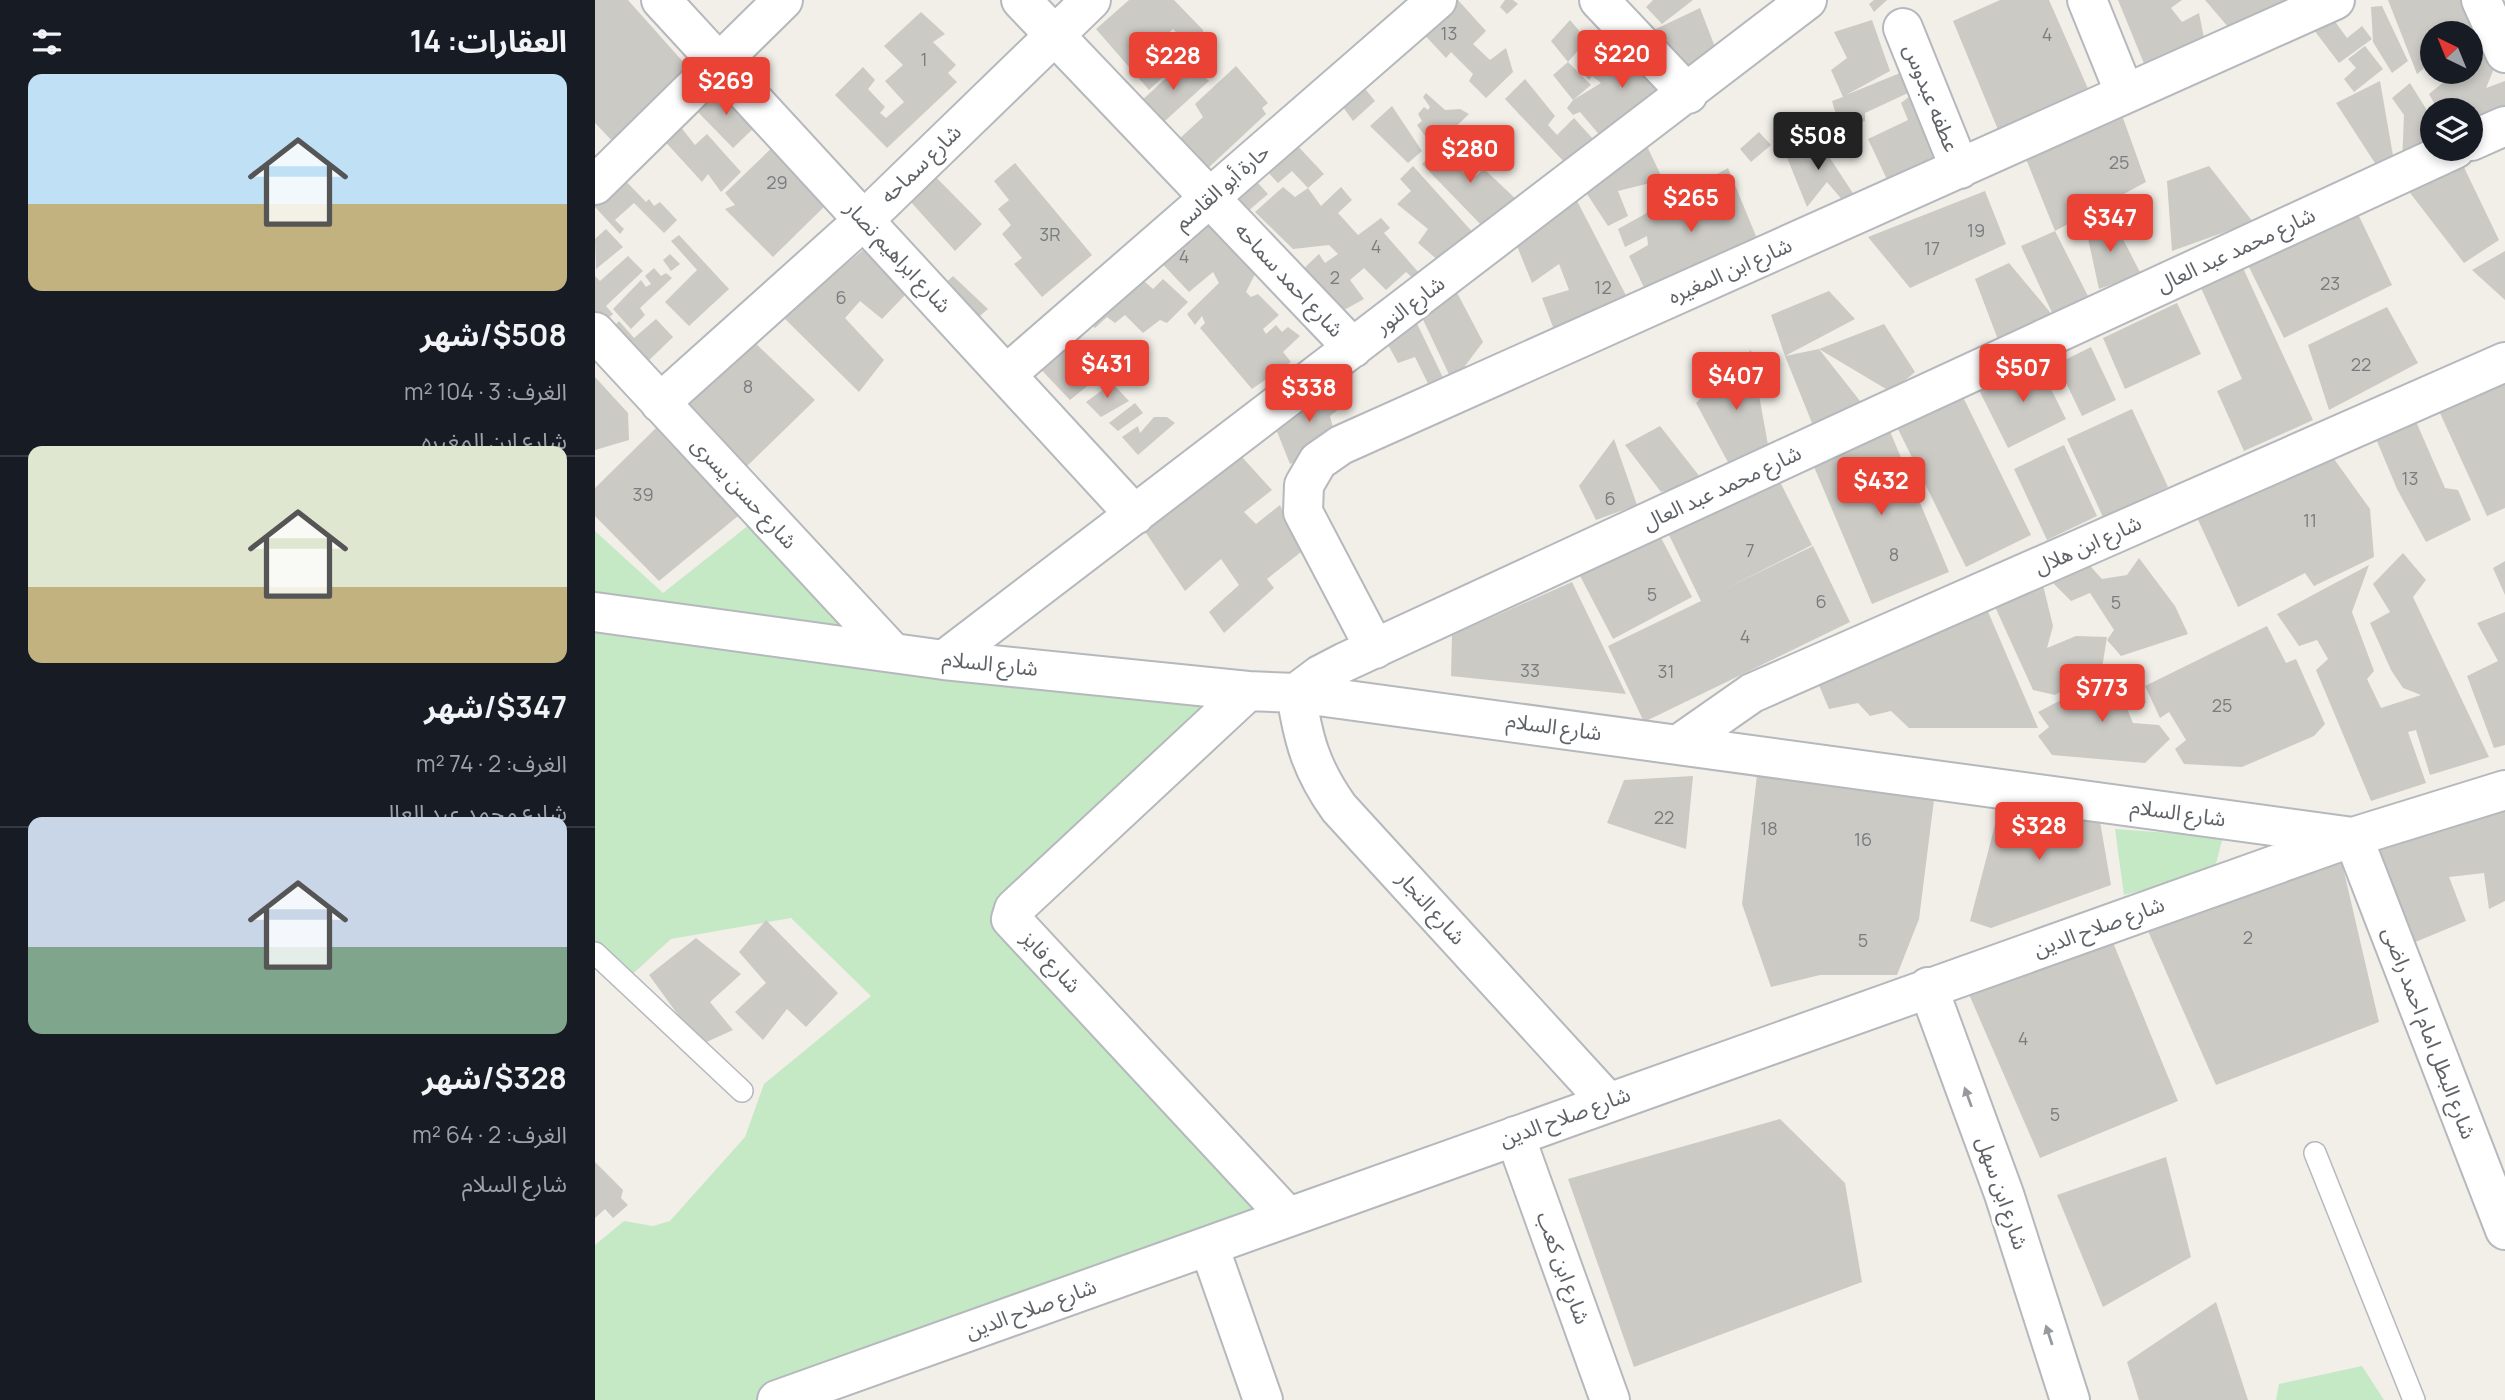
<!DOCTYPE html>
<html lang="ar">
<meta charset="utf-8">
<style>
body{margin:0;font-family:Manrope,"Noto Sans Arabic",sans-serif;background:#20242c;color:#f1f3f6;direction:rtl;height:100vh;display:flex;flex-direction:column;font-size:26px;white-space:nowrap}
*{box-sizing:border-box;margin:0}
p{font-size:23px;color:#9ea1a6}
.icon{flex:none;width:38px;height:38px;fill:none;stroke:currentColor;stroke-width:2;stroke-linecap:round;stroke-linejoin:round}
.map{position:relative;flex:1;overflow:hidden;direction:ltr}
.drawer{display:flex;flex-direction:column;background:#171b24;width:595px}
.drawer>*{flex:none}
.needle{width:46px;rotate:317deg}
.tools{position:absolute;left:1825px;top:21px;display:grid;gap:14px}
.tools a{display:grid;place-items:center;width:63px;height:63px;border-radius:50%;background:#171b24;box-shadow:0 4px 10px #0003;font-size:35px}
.price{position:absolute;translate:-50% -60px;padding:0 16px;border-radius:7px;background:#ea4335;color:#fff;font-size:23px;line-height:46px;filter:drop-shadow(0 2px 4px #0008)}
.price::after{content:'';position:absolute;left:50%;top:42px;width:21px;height:16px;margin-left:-10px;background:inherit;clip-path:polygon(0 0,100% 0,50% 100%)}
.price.selected{background:#222;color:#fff}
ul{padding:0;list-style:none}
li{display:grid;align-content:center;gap:14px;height:371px;padding:0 28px}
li+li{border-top:2px solid #363941}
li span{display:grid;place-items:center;height:217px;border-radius:14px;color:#555}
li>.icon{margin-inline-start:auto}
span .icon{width:126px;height:126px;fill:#fffc;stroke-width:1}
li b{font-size:30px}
h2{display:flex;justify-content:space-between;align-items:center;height:84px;padding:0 28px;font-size:30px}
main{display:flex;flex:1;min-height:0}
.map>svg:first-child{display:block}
.green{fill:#c5e8c5}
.building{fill:#cccac5}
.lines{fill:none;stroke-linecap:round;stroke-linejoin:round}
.service-casing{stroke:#b5b8bc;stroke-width:24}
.minor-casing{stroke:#b5b8bc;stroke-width:42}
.service{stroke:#fff;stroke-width:21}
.minor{stroke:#fff;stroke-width:38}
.oneway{fill:#979a9d}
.labels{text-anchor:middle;stroke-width:7;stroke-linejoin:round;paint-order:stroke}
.number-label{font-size:18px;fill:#7a7d7f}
.street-label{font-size:21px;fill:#5f6368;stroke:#fff}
</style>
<main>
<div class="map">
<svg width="1910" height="1400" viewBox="0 0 1910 1400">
<rect width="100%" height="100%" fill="#f1efe8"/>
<!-- green -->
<path class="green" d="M 154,525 L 270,639 L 0,602 L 0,531 L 68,593 Z
M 0,624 L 616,701 L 403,913 L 678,1223 L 182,1400 L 0,1400 L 0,1245 L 29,1221 L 58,1226 L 75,1221 L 150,1137 L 169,1084 L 276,996 L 196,918 L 76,939 L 31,980 L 0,957 Z
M 1520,829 L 1628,837 L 1619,871 L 1529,895 Z
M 1767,1366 L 1789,1400 L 1681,1400 L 1684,1384 Z"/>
<!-- building -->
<path class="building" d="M 0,0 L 33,0 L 98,73 L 21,145 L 0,123 Z
M 534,0 L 579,0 L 608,30 L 609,42 L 599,51 L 578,29 L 564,42 L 583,63 L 554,90 L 501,29 Z
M 856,0 L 863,0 L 891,31 L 878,44 L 895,60 L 911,48 L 918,72 L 891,98 L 874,81 L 878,74 L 856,52 L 851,58 L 825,30 Z
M 910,0 L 918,0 L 923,4 L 912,14 L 905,7 Z
M 1058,0 L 1098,0 L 1067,24 L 1051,7 Z
M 1279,0 L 1292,0 L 1279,12 L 1274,4 Z
M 1405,0 L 1454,0 L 1498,100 L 1406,137 L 1358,21 Z
M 1523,0 L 1587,0 L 1576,8 L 1587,22 L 1604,13 L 1611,48 L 1550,66 Z
M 1610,0 L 1705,0 L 1640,35 Z
M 1793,0 L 1866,0 L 1882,22 L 1870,33 L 1838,33 L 1838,61 L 1822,74 Z
M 1787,6 L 1813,61 L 1797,73 L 1778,42 L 1776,7 Z
M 1105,8 L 1125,60 L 1092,87 L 1046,36 Z
M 326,12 L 350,34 L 338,42 L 361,65 L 353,73 L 362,82 L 292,148 L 240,95 L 268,67 L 280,80 L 273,89 L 290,107 L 285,113 L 291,118 L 309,102 L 290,81 L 308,65 L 289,46 Z
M 1736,16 L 1752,38 L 1767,26 L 1777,39 L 1744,63 L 1719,30 Z
M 975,20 L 992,40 L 973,62 L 956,41 Z
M 1277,20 L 1295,71 L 1251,95 L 1305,73 L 1313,93 L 1270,113 L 1270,121 L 1246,132 L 1237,101 L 1248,97 L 1236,70 L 1252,58 L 1239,32 Z
M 1891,32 L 1902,61 L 1891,88 L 1910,81 L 1910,114 L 1876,123 L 1876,110 L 1843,110 L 1834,94 L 1861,72 L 1876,72 L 1876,43 Z
M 1036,43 L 1087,92 L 1007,138 L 985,112 L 978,115 L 972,108 L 978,100 L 1006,83 L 997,76 L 994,80 L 986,71 L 1006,52 L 1018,57 Z
M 1770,46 L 1788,69 L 1759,92 L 1749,79 L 1761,68 L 1753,59 Z
M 596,55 L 605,61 L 600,67 L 614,81 L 560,130 L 544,103 Z
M 973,62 L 996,85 L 978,100 L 958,75 Z
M 641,66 L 673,103 L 667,108 L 671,114 L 611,170 L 583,140 L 608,117 L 600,104 Z
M 762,79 L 780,101 L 758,121 L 743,100 Z
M 930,79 L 960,116 L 953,125 L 962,135 L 979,118 L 1008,150 L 971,164 L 910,99 Z
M 1785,81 L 1800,167 L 1787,174 L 1741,103 Z
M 1815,83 L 1838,120 L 1838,148 L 1807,164 L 1809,115 L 1797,98 Z
M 124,86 L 162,125 L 138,148 L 99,108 Z
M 831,93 L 850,110 L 865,109 L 874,114 L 852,135 L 847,128 L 830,136 L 822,125 L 827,121 L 823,114 L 829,107 L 833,110 L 835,107 L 828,97 Z
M 1315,96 L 1359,167 L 1297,190 L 1273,139 L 1313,120 L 1306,103 Z
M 797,106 L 827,151 L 813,163 L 775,126 Z
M 1528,118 L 1551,182 L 1460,231 L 1431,159 Z
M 81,121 L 100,145 L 112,134 L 146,172 L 126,192 L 113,174 L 107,182 L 65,136 Z
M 1164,132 L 1176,145 L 1156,162 L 1145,149 Z
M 857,136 L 873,155 L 862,167 L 876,180 L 889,169 L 923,201 L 891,230 L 827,164 Z
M 1241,137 L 1240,144 L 1229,149 L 1265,204 L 1255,209 L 1232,182 L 1212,207 L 1189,150 Z
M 185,140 L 238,198 L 178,257 L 130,209 L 140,205 L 130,193 Z
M 1049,140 L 1072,188 L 1061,194 L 1059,182 L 1023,191 L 1033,216 L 1013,226 L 990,191 Z
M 699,142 L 729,174 L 713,188 L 697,171 L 683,183 L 668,167 Z
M 1864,157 L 1904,240 L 1869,263 L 1809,185 Z
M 420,163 L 497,255 L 447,297 L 419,264 L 427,258 L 407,234 L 416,225 L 403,209 L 414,200 L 399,181 Z
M 818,166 L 881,236 L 845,262 L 823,243 L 833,229 L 802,204 L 816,191 L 805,179 Z
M 1614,166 L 1658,222 L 1577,251 L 1572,181 Z
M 332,168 L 387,224 L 360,251 L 306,191 Z
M 1133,168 L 1165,246 L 1054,298 L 1034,256 L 1053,245 L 1052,236 L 1030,247 L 1023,229 Z
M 22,172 L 51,202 L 54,199 L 59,206 L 65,202 L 82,220 L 69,233 L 39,203 L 20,220 L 29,229 L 25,234 L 0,207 L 0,192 Z
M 655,174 L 673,194 L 652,212 L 636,192 Z
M 688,187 L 700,197 L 713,188 L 726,206 L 746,187 L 757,200 L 743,213 L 763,235 L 786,218 L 795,228 L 789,233 L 825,274 L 819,279 L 811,272 L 791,290 L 769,268 L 755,280 L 769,299 L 740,315 L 705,272 L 724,254 L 730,263 L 743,254 L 734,245 L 698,249 L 660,212 Z
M 1390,191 L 1411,244 L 1315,288 L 1273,237 Z
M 979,195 L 1036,305 L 961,335 L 947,298 L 974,290 L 964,264 L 937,283 L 922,246 Z
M 604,212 L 660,274 L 651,292 L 656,297 L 663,294 L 684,315 L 668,329 L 671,334 L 681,325 L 687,332 L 693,327 L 705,336 L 688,352 L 696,362 L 657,389 L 605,328 L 610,323 L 607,316 L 600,325 L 592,314 L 624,283 L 618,272 L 594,292 L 559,255 Z
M 1762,212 L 1797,285 L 1689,338 L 1653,265 Z
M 1516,216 L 1546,274 L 1504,289 L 1491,229 Z
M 11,229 L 28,247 L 1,269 L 0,239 Z
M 1460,231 L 1493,296 L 1459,317 L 1426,246 Z
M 84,235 L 134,289 L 94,326 L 70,302 L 102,270 L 76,241 Z
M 272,247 L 314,291 L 287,319 L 265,301 L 250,318 L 289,360 L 264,392 L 187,316 Z
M 1910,251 L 1910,300 L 1877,270 Z
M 75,254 L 85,264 L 76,271 L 68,260 Z
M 33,256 L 48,271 L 11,306 L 18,314 L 0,330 L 0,276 L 5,281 Z
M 1414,263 L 1459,317 L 1405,345 L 1380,279 Z
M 59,268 L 66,276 L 71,273 L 77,278 L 45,308 L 50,315 L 36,329 L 18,309 L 46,280 L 51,287 L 56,284 L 50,276 Z
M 1648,268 L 1718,420 L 1649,451 L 1622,391 L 1647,379 L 1606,288 Z
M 539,272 L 558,289 L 568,279 L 593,302 L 572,323 L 565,320 L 548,333 L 530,315 L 520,323 L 512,317 L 500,328 L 497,325 L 476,348 L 501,379 L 475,400 L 436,359 Z
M 358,276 L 393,309 L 372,327 L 340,293 Z
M 859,287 L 888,342 L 870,366 L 879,381 L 860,387 L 822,307 Z
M 1234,291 L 1260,319 L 1190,356 L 1224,349 L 1289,324 L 1320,372 L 1296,392 L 1224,349 L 1269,406 L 1219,428 L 1190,356 L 1176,315 Z
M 1582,303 L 1606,354 L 1530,389 L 1508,338 Z
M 1792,307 L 1823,363 L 1734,410 L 1713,345 Z
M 816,311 L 853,388 L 838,394 L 820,357 L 803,363 L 787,334 Z
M 61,319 L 78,337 L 45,369 L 13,333 L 24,321 L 39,338 Z
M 156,339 L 220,400 L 146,472 L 83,404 Z
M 1496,347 L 1521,400 L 1487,416 L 1462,364 Z
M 1156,350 L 1173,445 L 1135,466 L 1101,403 Z
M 1442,361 L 1471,419 L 1413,448 L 1384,390 Z
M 1910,368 L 1910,508 L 1892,516 L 1839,400 Z
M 0,377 L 33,413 L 34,440 L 0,450 Z
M 733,380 L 748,406 L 735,416 L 742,444 L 695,464 L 677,419 Z
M 517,383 L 534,401 L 506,417 L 491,402 Z
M 1367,395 L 1436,535 L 1371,567 L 1302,427 Z
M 540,403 L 548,413 L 523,431 L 514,423 Z
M 1537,409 L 1573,487 L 1508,517 L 1472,439 Z
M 1816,410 L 1850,488 L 1863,490 L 1876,520 L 1831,542 L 1802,489 L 1776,427 Z
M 559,417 L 572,417 L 580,423 L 543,455 L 527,437 L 543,426 L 545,433 Z
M 1065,426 L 1109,482 L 1066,492 L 1030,445 Z
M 61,428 L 143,516 L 64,581 L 0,516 L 0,488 Z
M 1294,429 L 1354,572 L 1277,604 L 1217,462 Z
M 1019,439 L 1042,505 L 1001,520 L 984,486 Z
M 1469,445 L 1502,516 L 1452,540 L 1419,469 Z
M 637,446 L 677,490 L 649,512 L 661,524 L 685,505 L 706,552 L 672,579 L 679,588 L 629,633 L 614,612 L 644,585 L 626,559 L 590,591 L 543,521 Z
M 1734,452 L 1775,509 L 1779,557 L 1719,586 L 1710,573 L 1643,607 L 1599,511 Z
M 1183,478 L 1217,545 L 1132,588 L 1218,546 L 1255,622 L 1049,722 L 1013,646 L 1106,601 L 1073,533 Z
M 1063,532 L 1097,597 L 1018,639 L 984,574 Z
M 1808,553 L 1831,580 L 1818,597 L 1894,757 L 1835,775 L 1821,730 L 1813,732 L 1831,783 L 1776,801 L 1721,670 L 1733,659 L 1722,640 L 1704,646 L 1682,614 L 1774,565 L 1757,612 L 1779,671 L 1772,679 L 1786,708 L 1826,695 L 1808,688 L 1796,670 L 1775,623 L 1795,612 L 1778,584 Z
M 1487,557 L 1507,579 L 1532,575 L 1544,558 L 1580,606 L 1593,634 L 1526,656 L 1512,640 L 1519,630 L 1495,593 L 1476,601 L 1455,580 Z
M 1910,561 L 1910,595 L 1898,568 Z
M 1447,581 L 1458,626 L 1452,648 L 1481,636 L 1512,637 L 1507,668 L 1460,695 L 1438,690 L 1396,598 Z
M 977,582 L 1031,694 L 856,676 L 857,635 Z
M 1388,600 L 1443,728 L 1314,728 L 1296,711 L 1275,716 L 1263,703 L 1234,709 L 1220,676 Z
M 1910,612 L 1910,745 L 1899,748 L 1872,676 L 1903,661 L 1882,623 Z
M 1672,626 L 1691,663 L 1701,659 L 1730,724 L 1719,736 L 1647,767 L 1589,764 L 1580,749 L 1591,740 L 1574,712 L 1565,718 L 1550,686 Z
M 1520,664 L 1548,689 L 1551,703 L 1531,706 L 1538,723 L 1564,725 L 1575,739 L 1550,763 L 1457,755 L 1443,736 L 1454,727 L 1443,712 L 1476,695 L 1500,694 L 1508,688 L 1506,677 Z
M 1162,775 L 1341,784 L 1324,919 L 1302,975 L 1225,975 L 1176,987 L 1147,904 Z
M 1098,776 L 1091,849 L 1012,823 L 1029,780 Z
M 1407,798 L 1504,816 L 1516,885 L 1396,928 L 1375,921 Z
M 1910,804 L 1910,901 L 1894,909 L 1889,873 L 1854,877 L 1871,921 L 1818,943 L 1785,850 Z
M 1747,863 L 1784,1022 L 1621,1085 L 1553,931 Z
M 171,920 L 243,993 L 211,1027 L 192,1009 L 168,1040 L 140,1012 L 171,983 L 144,952 Z
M 101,938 L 146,974 L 115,1002 L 138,1030 L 105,1045 L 54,975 Z
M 1517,940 L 1583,1101 L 1445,1158 L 1373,992 Z
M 1185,1119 L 1250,1183 L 1267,1282 L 1039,1367 L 973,1179 Z
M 1571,1157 L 1596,1257 L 1508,1307 L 1462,1195 Z
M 0,1162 L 28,1190 L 26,1198 L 33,1205 L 18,1218 L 10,1209 L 0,1218 Z
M 1621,1302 L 1653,1400 L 1544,1400 L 1532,1362 Z"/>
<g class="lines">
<defs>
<path id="service" d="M 0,953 L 147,1091
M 1720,1153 L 1819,1400"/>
<path id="minor" d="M 66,0 L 540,515
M 426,0 L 758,348
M 1004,0 L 1093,94
M 1492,0 L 1530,94
M 1886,0 L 1910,53
M 1308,28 L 1365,169
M 1876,141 L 1910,126
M 0,185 L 188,0
M 0,332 L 298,653
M 412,374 L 842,0
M 65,403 L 269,220 L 496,0
M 0,612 L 349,660 L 653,691 L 701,693 L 1758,837 L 1910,790
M 780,649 L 708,512 L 709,485 L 723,461 L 746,445 L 1740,0
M 349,660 L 1212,0
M 653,691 L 419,909 L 416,919 L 693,1217
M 1084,744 L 1157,693 L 1910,362
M 1333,987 L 1409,1194 L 1475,1400
M 1012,1101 L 744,808 C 716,769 708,739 701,693 L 725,675 L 750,662 L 1860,149
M 920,1136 L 1015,1400
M 614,1246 L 668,1400
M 182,1400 L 1758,837 L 1910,1230"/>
</defs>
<!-- service casing -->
<use href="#service" class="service-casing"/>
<!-- minor casing -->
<use href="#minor" class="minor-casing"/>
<!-- service -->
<use href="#service" class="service"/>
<!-- minor -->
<use href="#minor" class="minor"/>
</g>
<!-- one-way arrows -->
<defs><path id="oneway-solid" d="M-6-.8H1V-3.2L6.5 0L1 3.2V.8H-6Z" transform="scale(1.75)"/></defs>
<g class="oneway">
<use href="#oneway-solid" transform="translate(1373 1097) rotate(-110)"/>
<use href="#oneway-solid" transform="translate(1454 1335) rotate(-108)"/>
</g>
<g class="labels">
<!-- number labels -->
<g class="number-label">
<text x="854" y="40">13</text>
<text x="1452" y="41">4</text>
<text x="329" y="66">1</text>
<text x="1524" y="169">25</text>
<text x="182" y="189">29</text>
<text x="1381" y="237">19</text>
<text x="455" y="241">3R</text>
<text x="781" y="253">4</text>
<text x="1337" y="255">17</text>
<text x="589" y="263">4</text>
<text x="740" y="284">2</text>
<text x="1735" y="290">23</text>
<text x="1008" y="294">12</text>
<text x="246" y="304">6</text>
<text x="1766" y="371">22</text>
<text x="153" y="393">8</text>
<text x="1815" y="485">13</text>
<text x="48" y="501">39</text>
<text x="1015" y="505">6</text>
<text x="1715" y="527">11</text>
<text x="1155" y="557">7</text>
<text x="1299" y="561">8</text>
<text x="1057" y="601">5</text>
<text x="1226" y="608">6</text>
<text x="1521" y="609">5</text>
<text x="1150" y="643">4</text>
<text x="935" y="677">33</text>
<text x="1071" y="678">31</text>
<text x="1627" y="712">25</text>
<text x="1069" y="824">22</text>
<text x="1174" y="835">18</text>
<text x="1268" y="846">16</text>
<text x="1653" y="944">2</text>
<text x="1268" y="947">5</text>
<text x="1428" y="1045">4</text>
<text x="1460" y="1121">5</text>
</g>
<!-- street labels -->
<g class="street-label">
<text transform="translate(1336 98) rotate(68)" y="7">عطفه عبدوس</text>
<text transform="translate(326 164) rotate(-44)" y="7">شارع سماحه</text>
<text transform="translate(627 187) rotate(-41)" y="7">حارة أبو القاسم</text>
<text transform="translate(1641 250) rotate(-25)" y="7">شارع محمد عبد العال</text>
<text transform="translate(303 257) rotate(47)" y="7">شارع ابراهيم نصار</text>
<text transform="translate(1135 271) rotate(-24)" y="7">شارع ابن المغيره</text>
<text transform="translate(694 280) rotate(47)" y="7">شارع احمد سماحه</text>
<text transform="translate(815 305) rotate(-37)" y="7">شارع النور</text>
<text transform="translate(1127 488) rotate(-25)" y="7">شارع محمد عبد العال</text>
<text transform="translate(149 493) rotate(47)" y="7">شارع حسن يسرى</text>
<text transform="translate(1493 545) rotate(-24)" y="7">شارع ابن هلال</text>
<text transform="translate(395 664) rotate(6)" y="7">شارع السلام</text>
<text transform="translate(959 727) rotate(8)" y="7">شارع السلام</text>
<text transform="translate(1583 813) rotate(8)" y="7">شارع السلام</text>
<text transform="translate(836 908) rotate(48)" y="7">شارع النجار</text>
<text transform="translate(1504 927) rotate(-20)" y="7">شارع صلاح الدين</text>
<text transform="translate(456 962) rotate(47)" y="7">شارع فايز</text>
<text transform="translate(1834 1033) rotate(69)" y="7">شارع البطل امام احمد راضى</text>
<text transform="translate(970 1117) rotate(-20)" y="7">شارع صلاح الدين</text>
<text transform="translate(1407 1193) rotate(71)" y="7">شارع ابن سهل</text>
<text transform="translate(968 1268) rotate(70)" y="7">شارع ابن كعب</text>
<text transform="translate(436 1309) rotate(-20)" y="7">شارع صلاح الدين</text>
</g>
</g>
</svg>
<div class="tools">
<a><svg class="needle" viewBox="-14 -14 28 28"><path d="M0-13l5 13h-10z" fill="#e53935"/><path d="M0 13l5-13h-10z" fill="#9ea1a6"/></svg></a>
<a><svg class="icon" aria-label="layers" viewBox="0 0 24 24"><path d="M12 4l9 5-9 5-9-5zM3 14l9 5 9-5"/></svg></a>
</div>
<b class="price" style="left:1027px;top:90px">$220</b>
<b class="price" style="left:578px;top:92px">$228</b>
<b class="price" style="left:131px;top:117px">$269</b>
<b class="price selected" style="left:1223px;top:172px">$508</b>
<b class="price" style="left:875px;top:185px">$280</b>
<b class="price" style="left:1096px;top:234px">$265</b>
<b class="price" style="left:1515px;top:254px">$347</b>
<b class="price" style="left:512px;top:400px">$431</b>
<b class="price" style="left:1428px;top:404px">$507</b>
<b class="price" style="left:1141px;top:412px">$407</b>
<b class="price" style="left:714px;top:424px">$338</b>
<b class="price" style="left:1286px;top:517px">$432</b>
<b class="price" style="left:1507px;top:724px">$773</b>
<b class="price" style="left:1444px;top:862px">$328</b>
</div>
<section class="drawer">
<h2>العقارات: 14<svg class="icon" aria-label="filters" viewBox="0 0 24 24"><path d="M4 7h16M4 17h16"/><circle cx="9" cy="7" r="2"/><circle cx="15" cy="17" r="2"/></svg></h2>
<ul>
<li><span style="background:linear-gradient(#bfe0f5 60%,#c2b280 0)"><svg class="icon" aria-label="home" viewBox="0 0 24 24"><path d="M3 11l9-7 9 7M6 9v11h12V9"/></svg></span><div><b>$508/شهر</b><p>الغرف: 3 · 104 m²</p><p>شارع ابن المغيره</p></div></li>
<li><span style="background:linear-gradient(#dfe7d0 65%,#c2b280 0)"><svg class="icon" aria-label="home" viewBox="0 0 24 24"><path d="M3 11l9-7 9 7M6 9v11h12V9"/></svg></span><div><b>$347/شهر</b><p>الغرف: 2 · 74 m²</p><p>شارع محمد عبد العال</p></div></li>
<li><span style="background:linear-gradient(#c9d6e8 60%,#7fa58c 0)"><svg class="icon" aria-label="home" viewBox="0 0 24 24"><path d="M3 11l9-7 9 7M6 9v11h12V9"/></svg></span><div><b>$328/شهر</b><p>الغرف: 2 · 64 m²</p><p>شارع السلام</p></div></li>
</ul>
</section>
</main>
